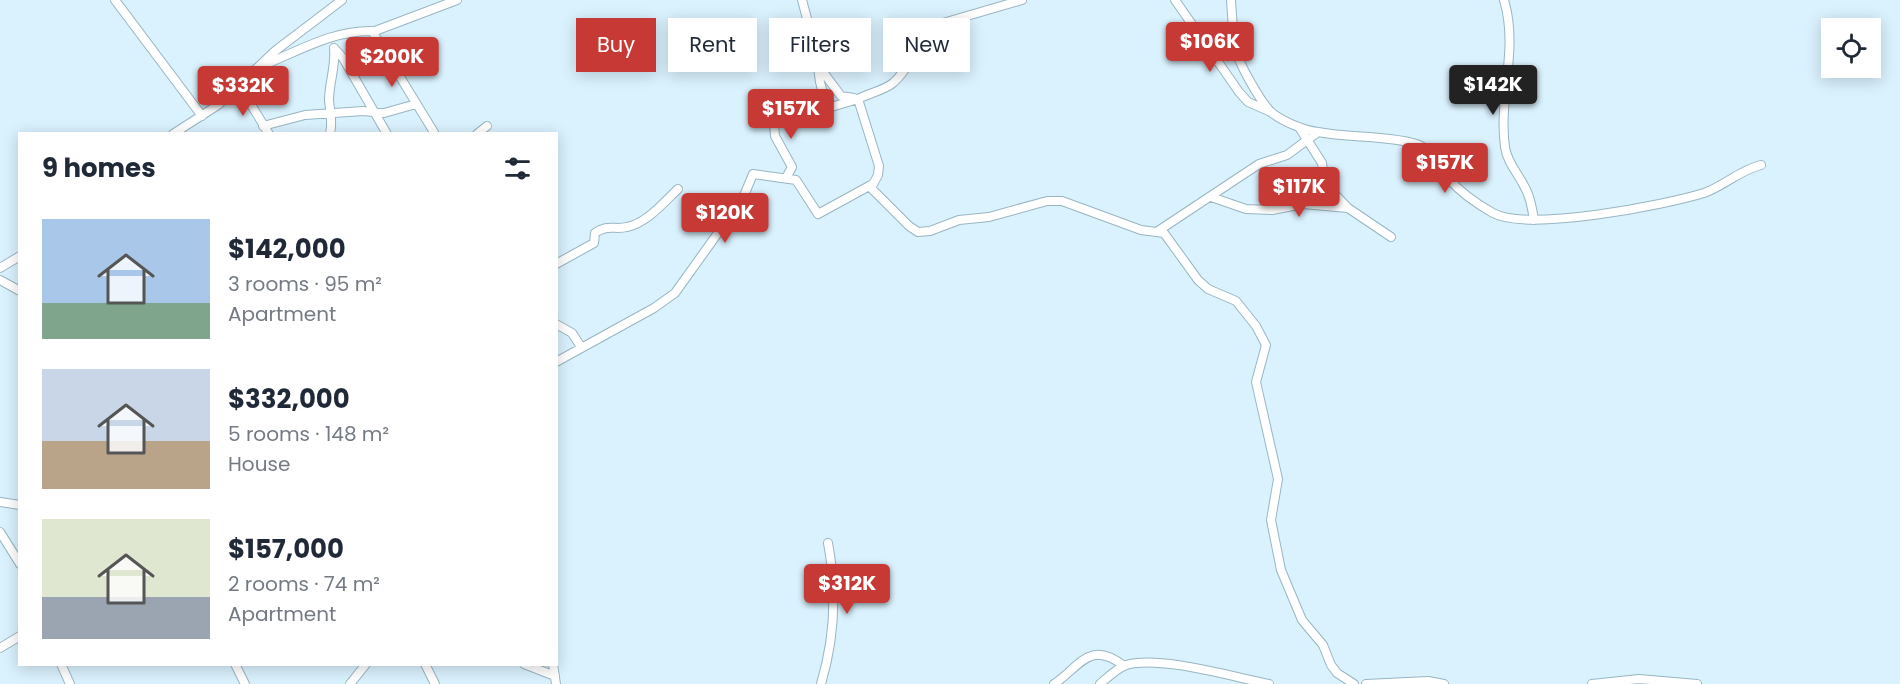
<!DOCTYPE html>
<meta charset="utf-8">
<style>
body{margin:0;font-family:Poppins,sans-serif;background:#f2f2f3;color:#1f2937;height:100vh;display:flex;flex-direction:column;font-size:22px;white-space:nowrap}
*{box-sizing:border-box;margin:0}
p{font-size:20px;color:#747a83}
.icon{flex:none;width:33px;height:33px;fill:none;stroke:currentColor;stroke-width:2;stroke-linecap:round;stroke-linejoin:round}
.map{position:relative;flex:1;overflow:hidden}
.panel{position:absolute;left:18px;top:132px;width:540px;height:534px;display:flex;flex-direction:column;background:#fff;border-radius:0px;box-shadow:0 3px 15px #0003}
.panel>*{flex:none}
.guide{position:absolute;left:576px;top:18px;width:570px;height:54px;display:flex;gap:12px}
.fabs{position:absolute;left:1821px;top:18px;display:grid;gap:12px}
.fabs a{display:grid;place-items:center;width:60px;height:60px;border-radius:0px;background:#fff;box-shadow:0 3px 15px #0003;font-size:30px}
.price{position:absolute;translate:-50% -51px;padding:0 14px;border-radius:6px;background:#c73934;color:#fff;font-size:20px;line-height:39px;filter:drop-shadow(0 2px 3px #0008)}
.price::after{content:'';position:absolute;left:50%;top:36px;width:18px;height:14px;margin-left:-9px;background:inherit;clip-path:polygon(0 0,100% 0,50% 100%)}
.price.active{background:#222;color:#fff}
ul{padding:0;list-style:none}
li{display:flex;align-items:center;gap:18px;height:150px;padding:0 24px}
li span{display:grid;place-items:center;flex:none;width:168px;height:120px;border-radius:0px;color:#555}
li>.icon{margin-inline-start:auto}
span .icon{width:72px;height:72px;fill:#fffc;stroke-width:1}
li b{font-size:26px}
h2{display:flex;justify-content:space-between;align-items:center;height:72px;padding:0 24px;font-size:26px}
.pill{padding:0 21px;border-radius:0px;background:#fff;box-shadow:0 3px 15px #0003;font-size:21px;line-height:54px}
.pill.active{background:#c73934;color:#fff}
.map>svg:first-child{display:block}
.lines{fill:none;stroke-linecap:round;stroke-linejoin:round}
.minor-casing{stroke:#98b5c3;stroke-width:10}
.minor{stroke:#fff;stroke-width:8}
</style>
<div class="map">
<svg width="1900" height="684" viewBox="0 0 1900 684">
<rect width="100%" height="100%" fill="#daf2fe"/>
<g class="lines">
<defs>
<path id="minor" d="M 115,0 L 202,116
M 802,0 L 816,52 L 820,82 L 827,108
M 1175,0 L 1239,92 L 1248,102 L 1271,112
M 1231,0 C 1232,16 1233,35 1236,50 C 1239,64 1261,103 1272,113 C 1284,122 1303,130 1318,132 C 1349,138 1382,135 1413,143 C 1434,148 1437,165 1450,180 C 1461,193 1479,205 1493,213 C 1528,232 1665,205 1704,193 C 1724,186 1740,170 1761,165
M 1504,0 C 1519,50 1498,97 1505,147 C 1507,162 1517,172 1523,184 C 1530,195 1532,208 1534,220
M 372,31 L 435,134
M 334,48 L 343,58 L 387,134
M 261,66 C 297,52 334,29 375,31 L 457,0
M 820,68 L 841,96 L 854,98
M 239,85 L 269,134
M 858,99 C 869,93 883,91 893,83 C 912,67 917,39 936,25 L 1022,0
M 263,126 L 305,115 L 363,111 L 384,113 L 416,104
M 1299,127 L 1322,163 L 1325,184 L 1348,208
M 173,134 L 218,105 L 275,51 L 342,0
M 330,134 C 333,121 330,113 329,100 C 329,83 336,66 334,48
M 477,134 L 487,126
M 786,178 L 792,167 L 775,136 L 774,124 L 858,99 L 879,166 L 878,175 L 871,188 L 909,226 L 918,232 L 930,231 L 959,220 L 989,217 L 1047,201 L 1062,201 L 1141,230 L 1164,233 L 1198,280 L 1208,289 L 1236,301 L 1256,326 L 1266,345 L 1256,382 L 1278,479 L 1271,520 L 1281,570 L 1302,620 L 1323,645 L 1331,665 L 1337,673 L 1354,684
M 1211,197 L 1246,209 L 1272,210 L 1303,204 L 1348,208 L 1391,237
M 1158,231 L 1259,164 L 1287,155 L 1318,132
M 556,264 L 594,243 L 595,233 C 607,224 615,230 627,227 C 647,223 664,202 678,189
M 0,268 L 20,256
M 0,280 L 20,291
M 556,324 L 572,333 L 581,347
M 556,362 L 654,308 L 675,293 L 743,198 L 753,174 L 796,180 L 818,214 L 871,185
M 0,502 L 20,505
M 0,532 L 20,564
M 0,648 L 20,636
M 61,664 L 70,684
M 235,664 L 245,684
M 425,664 L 435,684
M 524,664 L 555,676
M 553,664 L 556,684
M 350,684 L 366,664
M 821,684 C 835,637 837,591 828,543
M 1054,684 C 1080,667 1089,639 1124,666
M 1100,684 C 1108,677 1116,669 1126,665 C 1159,655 1233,677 1269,684
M 1366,684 L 1428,681 L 1444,684
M 1592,684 L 1639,679 L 1697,684"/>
</defs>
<!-- minor casing -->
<use href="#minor" class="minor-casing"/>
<!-- minor -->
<use href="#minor" class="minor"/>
</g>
</svg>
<div class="fabs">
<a><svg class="icon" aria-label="locate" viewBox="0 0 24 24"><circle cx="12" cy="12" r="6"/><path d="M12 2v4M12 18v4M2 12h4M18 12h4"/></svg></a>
</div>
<b class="price" style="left:1210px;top:73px">$106K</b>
<b class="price" style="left:392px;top:88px">$200K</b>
<b class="price active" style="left:1493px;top:116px">$142K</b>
<b class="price" style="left:243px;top:117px">$332K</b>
<b class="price" style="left:791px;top:140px">$157K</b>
<b class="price" style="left:1445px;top:194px">$157K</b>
<b class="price" style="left:1299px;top:218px">$117K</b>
<b class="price" style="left:725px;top:244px">$120K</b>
<b class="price" style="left:847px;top:615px">$312K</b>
<div class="guide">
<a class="pill active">Buy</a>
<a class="pill">Rent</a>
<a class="pill">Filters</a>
<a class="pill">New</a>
</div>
<section class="panel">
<h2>9 homes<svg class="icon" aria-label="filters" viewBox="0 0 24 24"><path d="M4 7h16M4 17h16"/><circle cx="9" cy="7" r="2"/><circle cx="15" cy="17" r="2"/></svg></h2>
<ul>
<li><span style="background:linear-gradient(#a9c7e8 70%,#7fa58c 0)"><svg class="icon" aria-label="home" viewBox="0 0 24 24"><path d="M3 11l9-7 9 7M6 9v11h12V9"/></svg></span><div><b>$142,000</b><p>3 rooms · 95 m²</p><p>Apartment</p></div></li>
<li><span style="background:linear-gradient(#c9d6e8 60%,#b9a48a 0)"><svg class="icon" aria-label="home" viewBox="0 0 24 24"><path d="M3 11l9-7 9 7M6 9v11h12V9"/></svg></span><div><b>$332,000</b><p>5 rooms · 148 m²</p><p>House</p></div></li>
<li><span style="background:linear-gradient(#dfe7d0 65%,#9aa5b1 0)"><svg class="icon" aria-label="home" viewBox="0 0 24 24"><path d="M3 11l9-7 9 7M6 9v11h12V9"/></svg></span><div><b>$157,000</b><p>2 rooms · 74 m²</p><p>Apartment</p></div></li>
</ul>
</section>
</div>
